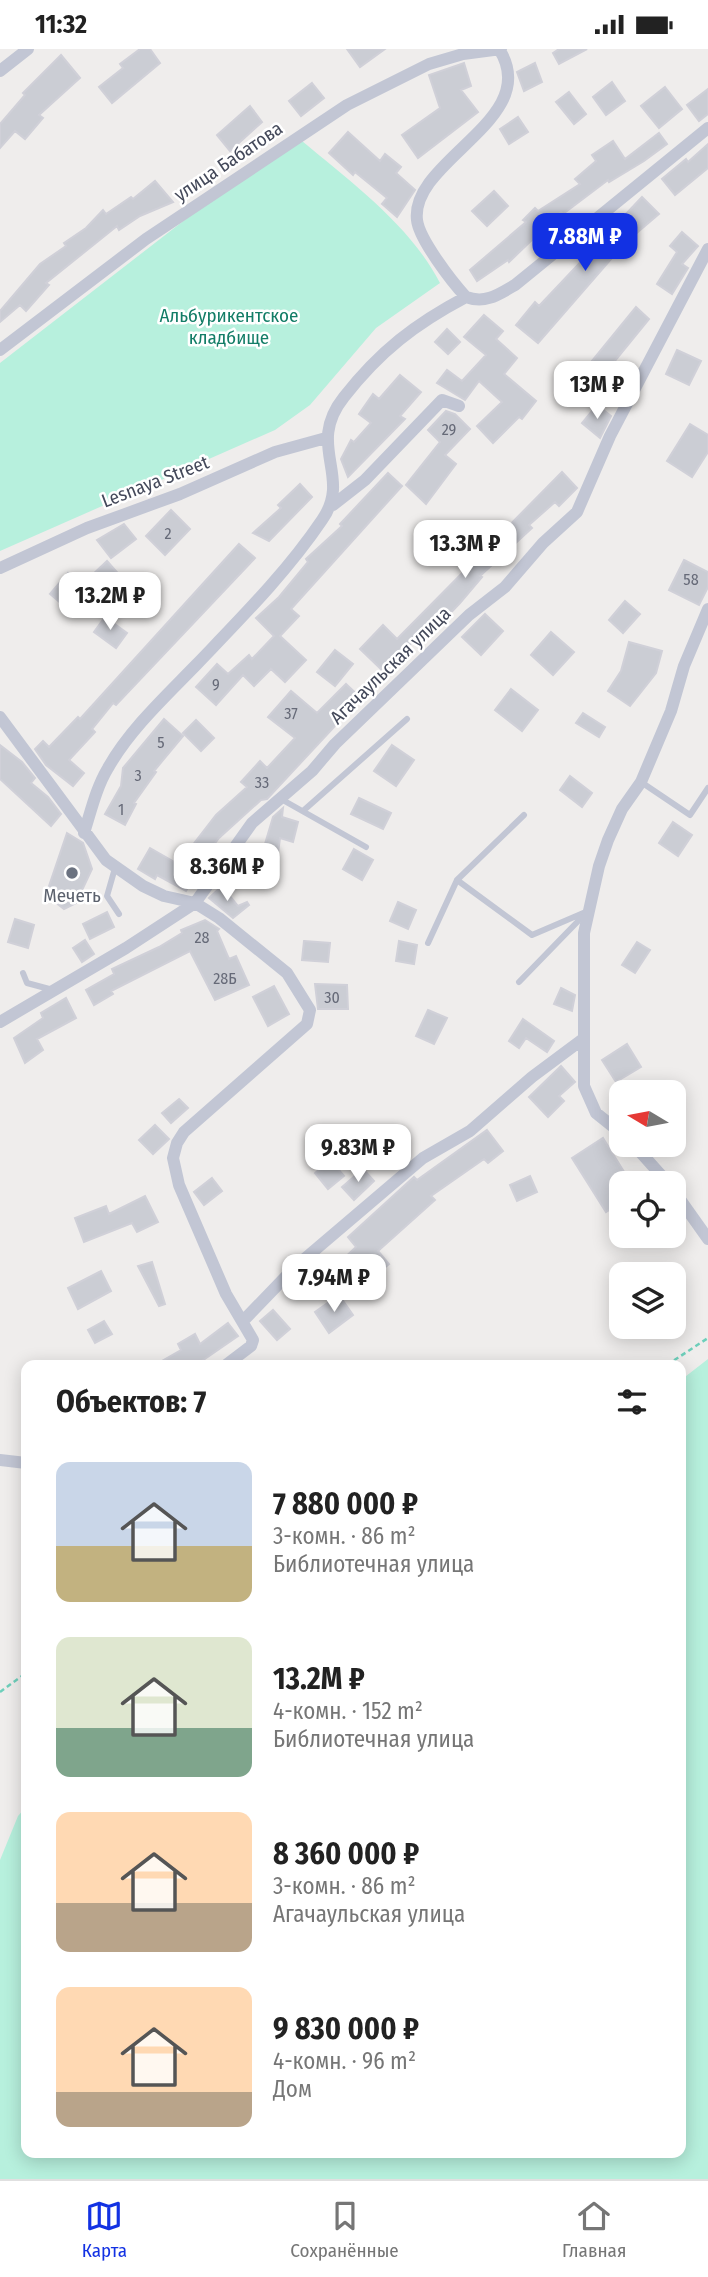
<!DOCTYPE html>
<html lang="ru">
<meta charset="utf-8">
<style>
body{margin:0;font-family:"Fira Sans Condensed",sans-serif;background:#f2f2f2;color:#222;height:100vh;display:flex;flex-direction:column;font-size:26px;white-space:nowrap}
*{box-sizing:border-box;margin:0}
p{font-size:23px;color:#767676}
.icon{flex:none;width:38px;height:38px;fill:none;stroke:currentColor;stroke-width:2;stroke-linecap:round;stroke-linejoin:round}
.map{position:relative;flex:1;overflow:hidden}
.side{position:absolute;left:21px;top:1311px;width:665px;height:798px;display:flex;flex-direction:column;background:#fff;border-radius:14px;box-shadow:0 4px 18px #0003}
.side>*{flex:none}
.needle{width:46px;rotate:280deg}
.tools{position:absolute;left:609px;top:1031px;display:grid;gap:14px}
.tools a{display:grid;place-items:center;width:77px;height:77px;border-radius:14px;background:#fff;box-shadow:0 4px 18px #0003;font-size:35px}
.price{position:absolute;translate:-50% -60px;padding:0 16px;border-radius:14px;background:#fff;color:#222;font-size:23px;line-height:46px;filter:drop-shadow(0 2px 4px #0008)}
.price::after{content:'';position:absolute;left:50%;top:42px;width:21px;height:16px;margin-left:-10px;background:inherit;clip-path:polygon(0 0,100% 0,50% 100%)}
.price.current{background:#1231e3;color:#fff}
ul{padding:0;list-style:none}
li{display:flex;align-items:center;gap:21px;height:175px;padding:0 35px}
li span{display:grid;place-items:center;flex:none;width:196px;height:140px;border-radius:14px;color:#555}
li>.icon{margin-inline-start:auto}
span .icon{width:84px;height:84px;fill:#fffc;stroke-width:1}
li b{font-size:30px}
h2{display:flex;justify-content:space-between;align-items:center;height:84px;padding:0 35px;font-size:30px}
.status{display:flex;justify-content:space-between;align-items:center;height:49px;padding:0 35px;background:#fff;direction:ltr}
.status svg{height:19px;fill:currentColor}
.menu{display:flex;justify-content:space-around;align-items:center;height:98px;border-top:2px solid #e0e0e0;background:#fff;font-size:19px;color:#767676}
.menu a{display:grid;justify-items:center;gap:4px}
.menu .current{color:#1231e3}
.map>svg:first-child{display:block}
.green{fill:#b7f0dd}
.building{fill:#cbcdd4;stroke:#d0d0d8;stroke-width:2}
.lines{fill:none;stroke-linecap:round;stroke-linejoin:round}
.path{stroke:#6ecfbb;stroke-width:2.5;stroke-dasharray:5 3.5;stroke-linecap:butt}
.service{stroke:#c2c6d4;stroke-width:6}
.minor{stroke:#c2c6d4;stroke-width:12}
.worship-dot{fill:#6b7280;stroke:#fff;stroke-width:2.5}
.labels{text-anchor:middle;stroke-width:5;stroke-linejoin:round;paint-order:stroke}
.number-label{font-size:16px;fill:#666a78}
.street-label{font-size:19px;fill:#44495a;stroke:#fff}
.park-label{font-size:19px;fill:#137d67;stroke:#fff}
.worship-label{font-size:19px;fill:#5b616d;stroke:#fff}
</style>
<div class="status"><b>11:32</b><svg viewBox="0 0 49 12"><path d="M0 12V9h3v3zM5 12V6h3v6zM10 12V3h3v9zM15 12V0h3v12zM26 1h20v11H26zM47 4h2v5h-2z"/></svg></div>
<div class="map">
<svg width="708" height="2130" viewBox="0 0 708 2130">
<rect width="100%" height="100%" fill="#efedec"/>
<!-- green -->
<path class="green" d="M 302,92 C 352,134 410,176 440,234 L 376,279 L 310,356 L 275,381 L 0,502 L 0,314 L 213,149 Z
M 708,1310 L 708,2130 L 0,2130 L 0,1811 L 18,1767 L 26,1758 L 26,2104 L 681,2104 L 681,1331 Z"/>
<!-- building -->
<path class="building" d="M 140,0 L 150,0 L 160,14 L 112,54 L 99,38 L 123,19 L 120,15 Z
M 347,0 L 385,0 L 360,18 Z
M 559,0 L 587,0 L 559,15 L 553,4 Z
M 61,6 L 80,29 L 39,66 L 43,69 L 25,90 L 15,82 L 0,99 L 0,75 L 25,46 L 23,44 Z
M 464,14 L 471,37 L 461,41 L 478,63 L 418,109 L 402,86 L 440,59 L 429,26 Z
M 535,14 L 542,33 L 524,42 L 517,23 Z
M 612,33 L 625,52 L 606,66 L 593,48 Z
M 312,34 L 324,49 L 301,67 L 289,52 Z
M 665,38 L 682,60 L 659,79 L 641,57 Z
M 708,40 L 708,65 L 699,72 L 687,56 Z
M 569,43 L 586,65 L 574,75 L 556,53 Z
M 250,57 L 262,73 L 230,102 L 217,86 Z
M 518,68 L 528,83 L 509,95 L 500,80 Z
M 348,83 L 380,112 L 385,105 L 401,118 L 396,124 L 415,141 L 397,168 L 382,155 L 387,149 L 355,123 L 353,126 L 329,104 Z
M 659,84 L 667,95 L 644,112 L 609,133 L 608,131 L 563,165 L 561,163 L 509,213 L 508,211 L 477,232 L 470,221 L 526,173 L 523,171 L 535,159 L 538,162 L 580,135 L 575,130 L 596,112 L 592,106 L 613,92 L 625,110 Z
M 708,95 L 708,119 L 675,146 L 662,130 L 686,110 L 688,113 Z
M 155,132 L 173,153 L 140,167 L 119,181 L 117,177 L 46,234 L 49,236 L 26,262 L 20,256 L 0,273 L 0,262 L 40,215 L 66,197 L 64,194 L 86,179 L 103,161 L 106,165 L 131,148 L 133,150 Z
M 494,142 L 508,157 L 487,177 L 472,162 Z
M 642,148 L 659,165 L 625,194 L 538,294 L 516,276 L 535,253 L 539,257 Z
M 682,183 L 698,197 L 682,215 L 688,219 L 672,245 L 657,235 L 677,203 L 670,197 Z
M 636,258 L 649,270 L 592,340 L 578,329 Z
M 484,266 L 503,282 L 496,290 L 517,309 L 504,325 L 536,352 L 522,370 L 519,368 L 493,394 L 477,377 L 502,353 L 479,332 L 465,351 L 437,334 L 447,321 L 462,332 L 486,306 L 464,288 Z
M 447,280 L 460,293 L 448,305 L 435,293 Z
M 677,301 L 701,312 L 689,336 L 666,325 Z
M 400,326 L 421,343 L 400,367 L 405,370 L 348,428 L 341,410 L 351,391 L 354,393 L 371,374 L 359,365 L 373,345 L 379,350 Z
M 597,356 L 611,367 L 600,389 L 582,374 Z
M 446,362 L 455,365 L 470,380 L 445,406 L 456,415 L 426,455 L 406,436 L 440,393 L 428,381 Z
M 690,375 L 708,386 L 708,403 L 692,428 L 667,412 Z
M 562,423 L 577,439 L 559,457 L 555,453 L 529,476 L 532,479 L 480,527 L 482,528 L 460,554 L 422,594 L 416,589 L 384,623 L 360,600 L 383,576 L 397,590 Z
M 388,424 L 402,437 L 291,560 L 299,567 L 280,587 L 306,611 L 285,633 L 271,620 L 254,637 L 243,626 L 216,656 L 196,638 L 217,615 L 228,625 L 249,606 L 252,610 L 274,587 L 256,569 L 279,548 L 308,513 L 306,510 L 342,477 L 340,475 Z
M 300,435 L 312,448 L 269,492 L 253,484 L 281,459 L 278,456 Z
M 171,461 L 190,480 L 165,506 L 146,487 Z
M 124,475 L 136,490 L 111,509 L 97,491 Z
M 239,495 L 255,509 L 116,656 L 113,654 L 92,680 L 95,683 L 69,711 L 84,724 L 73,737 L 46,716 L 35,700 L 43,692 L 49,698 L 78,668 L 80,670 Z
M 684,511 L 708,523 L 708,538 L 699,556 L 669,541 Z
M 107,512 L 122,529 L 104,544 L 90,528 Z
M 68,524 L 87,540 L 69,561 L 50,545 Z
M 625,552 L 640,565 L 623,584 L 609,571 Z
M 485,565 L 503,582 L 481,606 L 462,588 Z
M 105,568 L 127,584 L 116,599 L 94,583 Z
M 551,583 L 574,603 L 553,626 L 531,606 Z
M 629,593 L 662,602 L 656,624 L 630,657 L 608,642 L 621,622 Z
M 335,601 L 353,615 L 335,637 L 317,623 Z
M 346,635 L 361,649 L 267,750 L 261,751 L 219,789 L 194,822 L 197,824 L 186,842 L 157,826 L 155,830 L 138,820 L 150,799 L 178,815 L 216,766 L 247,738 L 241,733 L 260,712 L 267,719 L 295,689 L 268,668 L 291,642 L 317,664 Z
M 511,640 L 538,661 L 522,682 L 495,661 Z
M 583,664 L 605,678 L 599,688 L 576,674 Z
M 164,670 L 183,687 L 154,722 L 156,723 L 134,754 L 136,755 L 125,776 L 105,765 L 121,737 L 123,719 Z
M 196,671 L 214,689 L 201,702 L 183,684 Z
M 0,696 L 22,713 L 35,729 L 31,734 L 48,748 L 61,765 L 51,777 L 0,730 Z
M 392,696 L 414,711 L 396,737 L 374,722 Z
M 570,727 L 592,744 L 582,758 L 560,741 Z
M 359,749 L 391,764 L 383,780 L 351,765 Z
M 283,759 L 282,768 L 298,773 L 293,793 L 280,789 L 274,834 L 244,828 L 248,795 L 265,795 L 273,768 Z
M 673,773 L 692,786 L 678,807 L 659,794 Z
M 67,784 L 83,794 L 92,820 L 76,854 L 64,860 L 46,846 Z
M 354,800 L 373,811 L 362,831 L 343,820 Z
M 222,837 L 238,857 L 247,853 L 249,856 L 233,869 L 209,849 Z
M 398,853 L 416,861 L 408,880 L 390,872 Z
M 107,863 L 114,878 L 90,890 L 83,875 Z
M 15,870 L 34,876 L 28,899 L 8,893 Z
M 205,871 L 219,880 L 217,882 L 229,910 L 236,907 L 249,936 L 215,951 L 190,902 L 111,942 L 113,945 L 94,956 L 86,941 L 114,925 L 112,920 L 159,898 L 182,884 L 181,881 Z
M 85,891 L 94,905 L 82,913 L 73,899 Z
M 304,892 L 330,894 L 328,913 L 302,911 Z
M 399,892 L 417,896 L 414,915 L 396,912 Z
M 637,893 L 650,901 L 635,924 L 622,916 Z
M 315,935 L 347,936 L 348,960 L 318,960 Z
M 274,937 L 289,965 L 268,977 L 253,948 Z
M 561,939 L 575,946 L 572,962 L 554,955 Z
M 66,949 L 76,969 L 37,990 L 43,1001 L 25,1014 L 14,989 L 43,969 L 41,964 Z
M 428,961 L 447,969 L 434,995 L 416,987 Z
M 523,970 L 554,992 L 547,1003 L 526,989 L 519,999 L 509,992 Z
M 627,995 L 641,1018 L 616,1033 L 602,1011 Z
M 561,1017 L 575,1033 L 559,1047 L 564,1052 L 548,1068 L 529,1048 Z
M 179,1050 L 188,1059 L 171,1074 L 162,1064 Z
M 155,1076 L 169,1090 L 153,1105 L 139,1091 Z
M 487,1081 L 503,1102 L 488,1114 L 484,1110 L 431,1147 L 435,1151 L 378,1202 L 389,1215 L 378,1224 L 372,1216 L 342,1244 L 326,1226 L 356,1198 L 348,1188 L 414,1128 L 417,1131 Z
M 603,1089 L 631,1134 L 621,1134 L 621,1153 L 606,1163 L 572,1109 Z
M 330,1111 L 344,1127 L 328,1140 L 315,1124 Z
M 363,1120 L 374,1132 L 354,1151 L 342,1138 Z
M 530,1127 L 537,1143 L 517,1152 L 510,1136 Z
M 212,1129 L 222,1142 L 204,1156 L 194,1143 Z
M 145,1147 L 158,1173 L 137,1183 L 132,1174 L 84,1193 L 75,1169 L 106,1157 L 109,1165 Z
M 152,1213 L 165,1255 L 159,1257 L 138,1217 Z
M 101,1222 L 111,1242 L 78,1260 L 68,1239 Z
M 339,1246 L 353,1266 L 329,1284 L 315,1263 Z
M 273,1261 L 290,1280 L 277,1291 L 260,1272 Z
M 104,1272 L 112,1285 L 95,1294 L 88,1281 Z
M 228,1274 L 238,1287 L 196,1316 L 155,1316 L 181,1301 L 178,1295 L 195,1285 L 200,1295 Z"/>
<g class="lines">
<!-- path -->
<path class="path" d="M 667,1316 L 708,1289
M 0,1643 L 26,1624"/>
<!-- service -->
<path class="service" d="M 641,733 L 690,766 L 708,739
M 281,750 L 366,798
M 303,762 L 407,670
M 524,766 L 457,831 L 532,886 L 588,862
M 115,819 L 107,847 L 119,865
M 428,894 L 457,831
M 23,924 L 27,934 L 53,941
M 519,933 L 584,866"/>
<!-- minor -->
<path class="minor" d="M 0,22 L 28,0
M 466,248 C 452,233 419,190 417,171 C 410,111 544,70 499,0
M 0,301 L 146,190 L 347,56 L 429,15 L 463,5 L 501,0
M 333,456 L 365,431 L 442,351 L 459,357
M 0,519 L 87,479 L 180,445 L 275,403 L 326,389
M 0,668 L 106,811 L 143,837 L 164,847 L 195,854 L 219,869 L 287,924 L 310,961 L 307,975 L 184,1083 L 177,1094 L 173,1109 L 179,1136 L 226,1245 L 253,1291 L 251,1297 L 226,1316
M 84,784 C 91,762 96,739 108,719 C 130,680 166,647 197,615 C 240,570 287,523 322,471 C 353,427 305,397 344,348 C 380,302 415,275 466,248 C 485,255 498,246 515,236 L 708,79
M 0,973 L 126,899 L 195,854 L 252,774 L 312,722 L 335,695 L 469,566 L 505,538 L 543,494 L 577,463 L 610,387 L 708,200
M 621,1084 L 596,1064 L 584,1037 L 584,884 L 599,817 L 608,791 L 622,760 L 641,733 L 671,662 L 684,617 L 708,560
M 634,1096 L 668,1134
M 674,1142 L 708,1190
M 243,1272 L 295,1218 L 423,1109 L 470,1082 L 532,1028 L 583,990
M 0,1411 L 26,1414"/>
</g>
<!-- markers -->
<circle class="worship-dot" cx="72" cy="824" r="7"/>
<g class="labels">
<!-- number labels -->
<g class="number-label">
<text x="449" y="386">29</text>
<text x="168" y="490">2</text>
<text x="691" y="536">58</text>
<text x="216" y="641">9</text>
<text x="291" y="670">37</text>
<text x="161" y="699">5</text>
<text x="138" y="732">3</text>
<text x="262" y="739">33</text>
<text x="121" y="766">1</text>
<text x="202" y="894">28</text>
<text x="225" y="935">28Б</text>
<text x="332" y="954">30</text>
</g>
<!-- street labels -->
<g class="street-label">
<text transform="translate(228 112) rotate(-34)" y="7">улица Бабатова</text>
<text transform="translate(155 432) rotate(-21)" y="7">Lesnaya Street</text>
<text transform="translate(390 616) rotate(-44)" y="7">Агачаульская улица</text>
</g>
<!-- park labels -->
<g class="park-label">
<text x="229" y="273">Альбурикентское<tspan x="229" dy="22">кладбище</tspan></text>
</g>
<!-- worship labels -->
<g class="worship-label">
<text x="72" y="853">Мечеть</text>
</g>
</g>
</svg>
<div class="tools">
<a><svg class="needle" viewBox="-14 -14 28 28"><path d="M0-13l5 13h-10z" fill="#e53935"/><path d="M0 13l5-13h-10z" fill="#767676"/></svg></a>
<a><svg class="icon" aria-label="locate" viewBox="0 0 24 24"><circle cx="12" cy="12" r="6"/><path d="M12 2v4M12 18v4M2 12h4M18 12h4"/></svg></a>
<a><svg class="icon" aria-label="layers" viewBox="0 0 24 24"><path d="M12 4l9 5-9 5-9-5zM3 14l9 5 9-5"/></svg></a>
</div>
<b class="price current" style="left:585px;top:224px">7.88M ₽</b>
<b class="price" style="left:597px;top:372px">13M ₽</b>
<b class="price" style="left:465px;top:531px">13.3M ₽</b>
<b class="price" style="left:110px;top:583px">13.2M ₽</b>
<b class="price" style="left:227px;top:854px">8.36M ₽</b>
<b class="price" style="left:358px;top:1135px">9.83M ₽</b>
<b class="price" style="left:334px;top:1265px">7.94M ₽</b>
<section class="side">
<h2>Объектов: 7<svg class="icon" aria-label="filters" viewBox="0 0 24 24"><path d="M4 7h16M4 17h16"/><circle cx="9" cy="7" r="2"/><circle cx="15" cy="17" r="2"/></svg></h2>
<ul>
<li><span style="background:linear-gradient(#c9d6e8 60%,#c2b280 0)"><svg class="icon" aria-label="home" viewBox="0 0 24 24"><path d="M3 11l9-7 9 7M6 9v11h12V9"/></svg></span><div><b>7 880 000 ₽</b><p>3-комн. · 86 m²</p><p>Библиотечная улица</p></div></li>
<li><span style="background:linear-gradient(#dfe7d0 65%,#7fa58c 0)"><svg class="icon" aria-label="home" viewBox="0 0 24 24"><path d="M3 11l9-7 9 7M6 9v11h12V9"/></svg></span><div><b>13.2M ₽</b><p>4-комн. · 152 m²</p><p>Библиотечная улица</p></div></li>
<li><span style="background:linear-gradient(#ffd9b3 65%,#b9a48a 0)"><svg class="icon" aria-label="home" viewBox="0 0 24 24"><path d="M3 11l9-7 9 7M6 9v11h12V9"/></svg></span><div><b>8 360 000 ₽</b><p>3-комн. · 86 m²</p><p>Агачаульская улица</p></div></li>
<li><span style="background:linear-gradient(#ffd9b3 75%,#b9a48a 0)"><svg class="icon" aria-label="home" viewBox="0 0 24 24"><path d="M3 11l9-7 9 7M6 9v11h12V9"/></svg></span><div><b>9 830 000 ₽</b><p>4-комн. · 96 m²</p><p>Дом</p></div></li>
</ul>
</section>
</div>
<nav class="menu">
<a class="current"><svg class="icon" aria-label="map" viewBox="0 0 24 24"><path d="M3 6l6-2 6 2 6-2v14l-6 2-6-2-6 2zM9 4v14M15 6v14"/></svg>Карта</a>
<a><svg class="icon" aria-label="saved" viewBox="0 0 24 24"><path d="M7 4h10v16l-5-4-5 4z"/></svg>Сохранённые</a>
<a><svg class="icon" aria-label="home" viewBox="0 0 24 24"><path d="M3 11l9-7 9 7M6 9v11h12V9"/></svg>Главная</a>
</nav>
